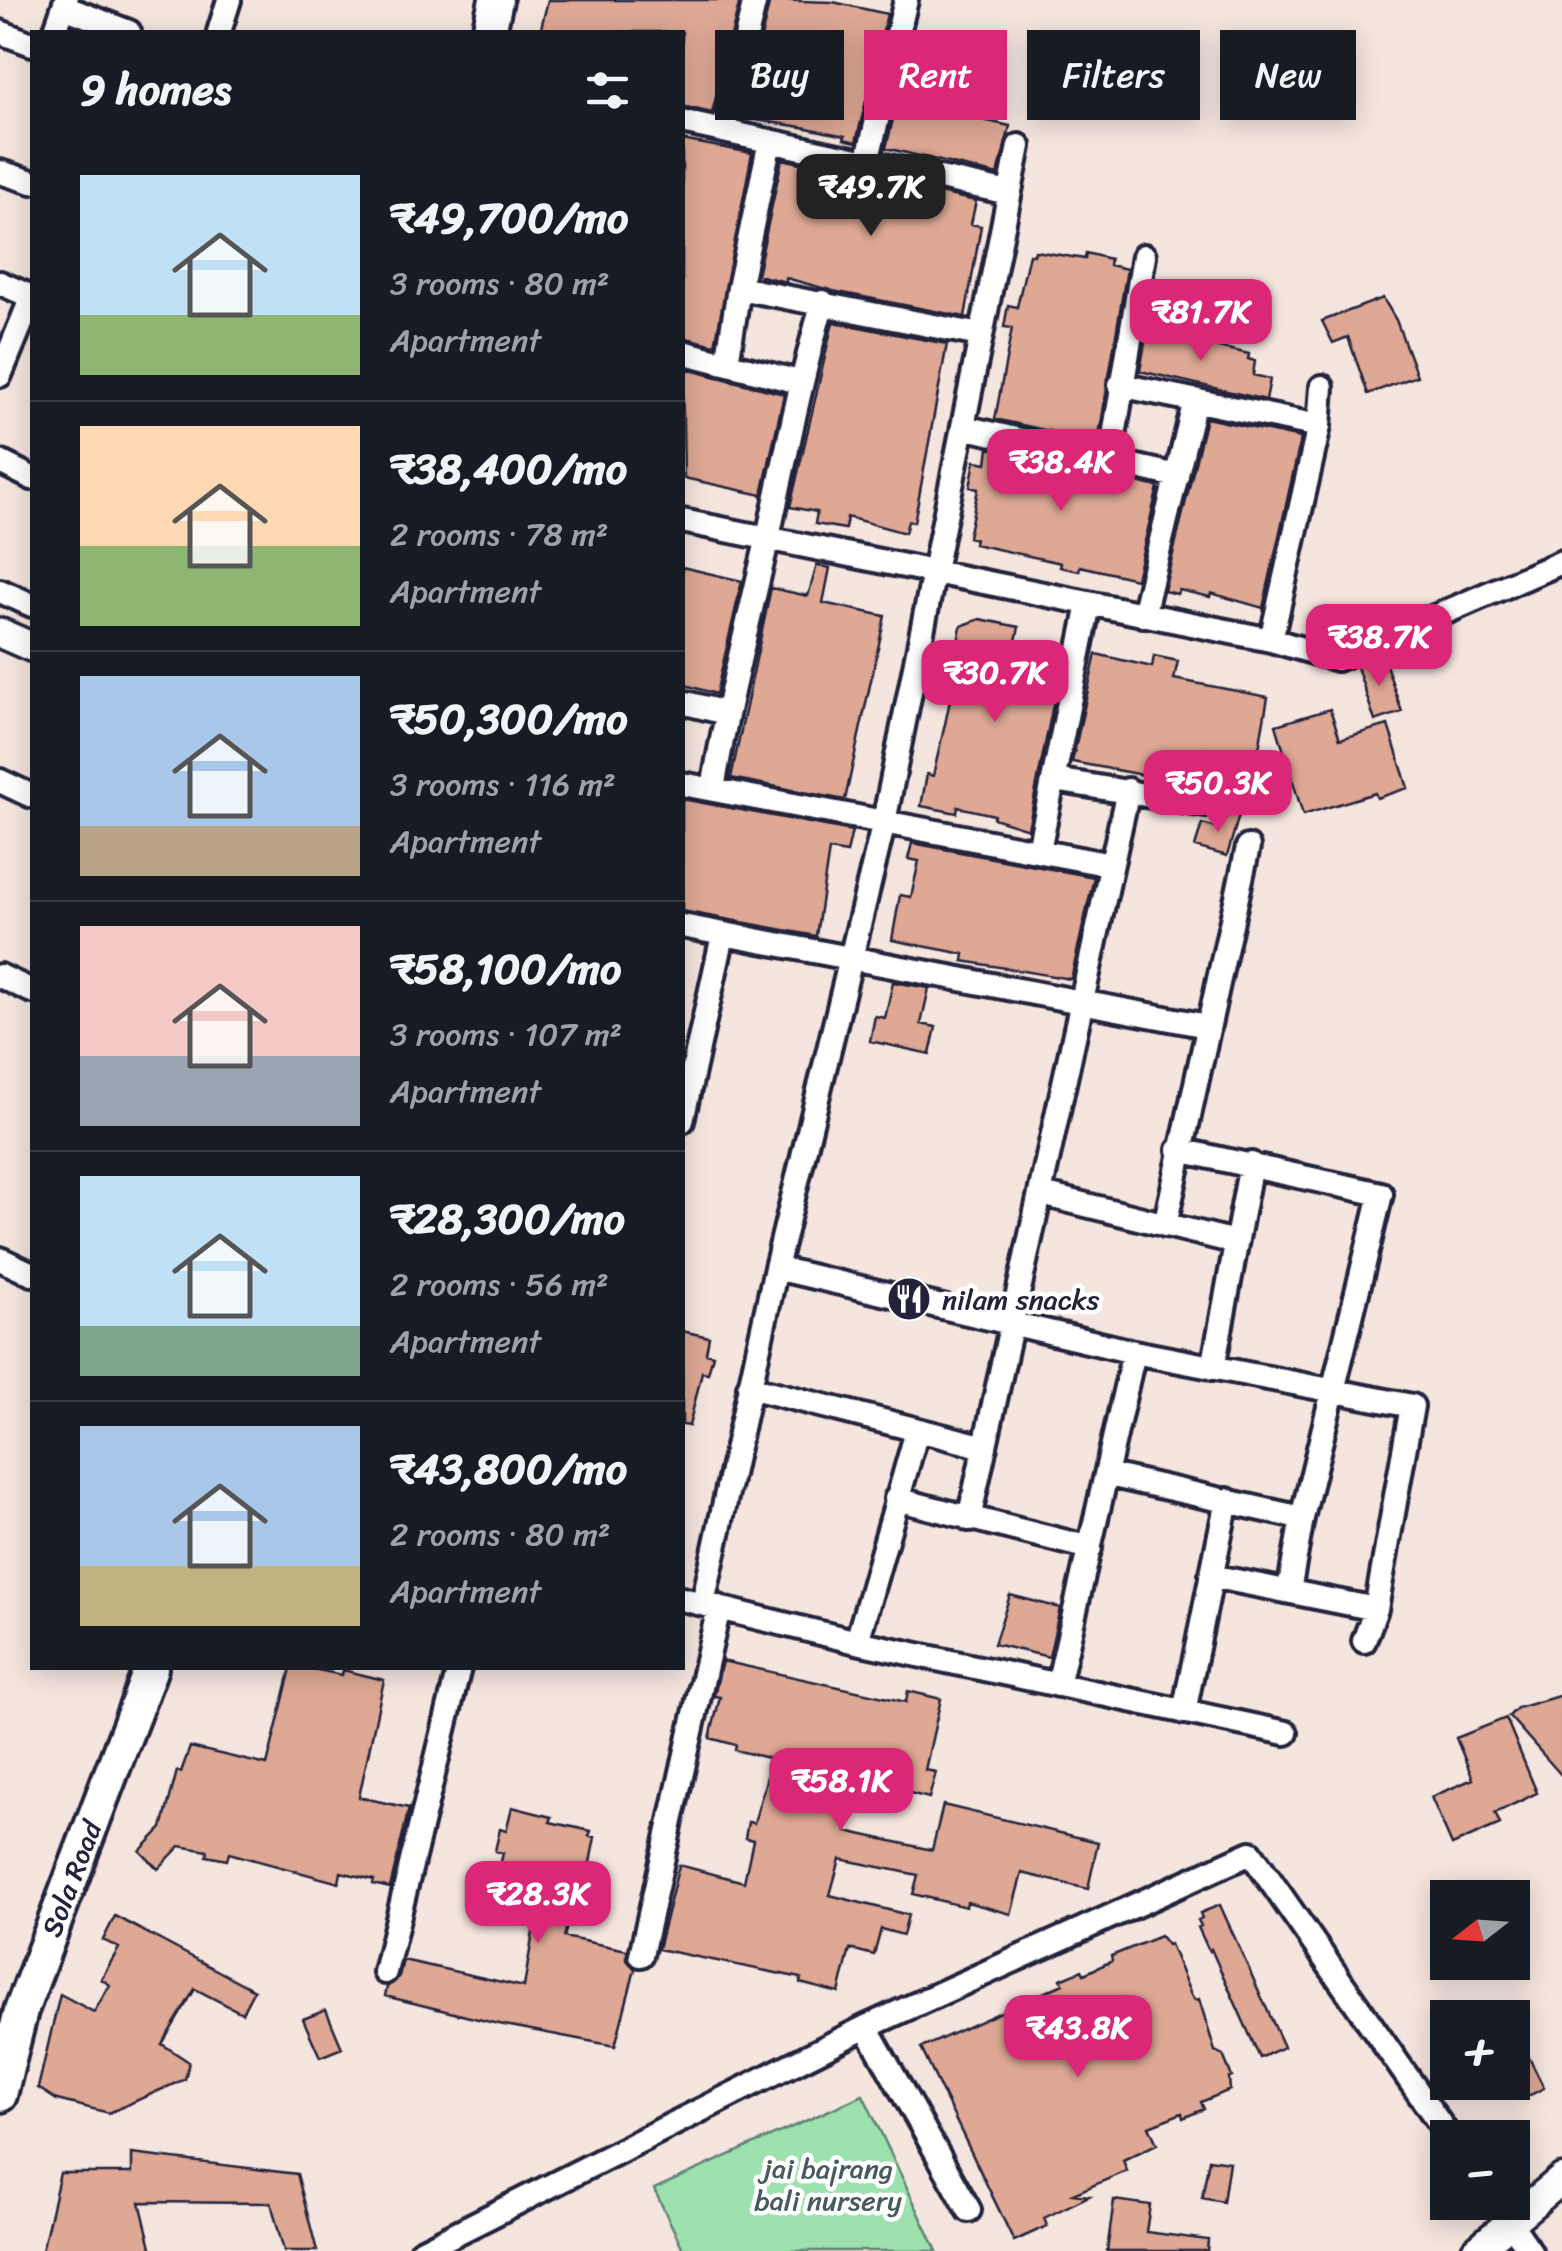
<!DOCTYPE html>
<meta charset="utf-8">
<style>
body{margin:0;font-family:Sriracha,sans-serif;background:#20242c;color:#f1f3f6;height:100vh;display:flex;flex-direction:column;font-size:38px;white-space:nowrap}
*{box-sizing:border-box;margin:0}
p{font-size:32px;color:#9ea1a6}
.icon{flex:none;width:55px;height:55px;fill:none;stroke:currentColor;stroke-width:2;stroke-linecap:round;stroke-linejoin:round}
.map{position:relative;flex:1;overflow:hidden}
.sheet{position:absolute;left:30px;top:30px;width:655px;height:1640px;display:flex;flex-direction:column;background:#171b24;border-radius:0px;box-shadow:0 5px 25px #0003}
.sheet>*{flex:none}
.top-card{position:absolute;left:715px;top:30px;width:695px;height:90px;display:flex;gap:20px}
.needle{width:65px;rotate:253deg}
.tools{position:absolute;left:1430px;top:1880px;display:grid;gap:20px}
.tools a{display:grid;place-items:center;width:100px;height:100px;border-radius:0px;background:#171b24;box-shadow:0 5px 25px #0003;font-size:50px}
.price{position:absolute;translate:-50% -85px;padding:0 22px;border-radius:20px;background:#db2777;color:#fff;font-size:32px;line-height:65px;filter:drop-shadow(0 2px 5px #0008)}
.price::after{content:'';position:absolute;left:50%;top:60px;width:30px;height:22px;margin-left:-15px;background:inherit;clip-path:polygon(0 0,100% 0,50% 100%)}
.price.selected{background:#222;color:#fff}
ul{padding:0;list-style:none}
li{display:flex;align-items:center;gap:30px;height:250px;padding:0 50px}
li+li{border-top:2px solid #363941}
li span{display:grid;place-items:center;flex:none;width:280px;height:200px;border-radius:0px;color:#555}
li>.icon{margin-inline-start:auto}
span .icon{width:120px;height:120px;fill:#fffc;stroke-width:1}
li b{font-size:42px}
h2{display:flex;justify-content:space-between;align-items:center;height:120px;padding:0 50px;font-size:42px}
.chip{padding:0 35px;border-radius:0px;background:#171b24;box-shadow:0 5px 25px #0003;font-size:35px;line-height:90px}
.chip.selected{background:#db2777;color:#fff}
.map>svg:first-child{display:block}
.green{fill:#9ce1ae;stroke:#5f8274;stroke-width:2.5}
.building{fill:#dea895;stroke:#22223b;stroke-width:2.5}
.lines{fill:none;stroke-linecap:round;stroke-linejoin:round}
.minor-casing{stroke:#22223b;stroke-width:30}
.tertiary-casing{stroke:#22223b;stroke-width:35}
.secondary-casing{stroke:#22223b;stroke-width:40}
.minor{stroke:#fff;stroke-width:22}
.tertiary{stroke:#fff;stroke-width:28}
.secondary{stroke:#fff;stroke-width:32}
.labels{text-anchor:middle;stroke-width:9;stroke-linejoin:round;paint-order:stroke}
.poi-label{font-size:28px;fill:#22223b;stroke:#fff;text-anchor:start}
.street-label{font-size:28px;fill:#22223b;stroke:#fff}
.park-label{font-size:28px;fill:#475b5e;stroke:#fff}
</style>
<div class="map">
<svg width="1562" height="2251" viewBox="0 0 1562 2251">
<rect width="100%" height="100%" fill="#f5e5df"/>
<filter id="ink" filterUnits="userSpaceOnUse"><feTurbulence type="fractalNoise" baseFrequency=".01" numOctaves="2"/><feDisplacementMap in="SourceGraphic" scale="20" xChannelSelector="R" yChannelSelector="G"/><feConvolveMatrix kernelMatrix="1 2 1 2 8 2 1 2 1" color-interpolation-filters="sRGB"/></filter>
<g filter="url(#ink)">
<!-- green -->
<path class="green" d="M 863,2095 L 937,2251 L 684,2251 L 654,2189 Z"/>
<!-- building -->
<path class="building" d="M 548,0 L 740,0 L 712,113 L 682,106 L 682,32 L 540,32 Z
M 770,0 L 833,2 L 887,14 L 856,142 L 844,139 L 845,136 L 802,127 L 742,118 Z
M 914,33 L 923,35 L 922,39 L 956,45 L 942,111 L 1010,126 L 998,175 L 886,148 Z
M 682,140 L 752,153 L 715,345 L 682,337 Z
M 782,159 L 976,201 L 971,224 L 981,226 L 965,317 L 833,291 L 786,278 L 786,282 L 757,275 Z
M 1035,251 L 1085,259 L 1086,253 L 1110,259 L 1109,265 L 1127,269 L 1098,442 L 995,419 L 1012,328 L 1004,327 L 1008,305 L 1017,307 L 1029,254 L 1034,255 Z
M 1383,298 L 1396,320 L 1417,376 L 1368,394 L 1348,337 L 1333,343 L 1322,321 Z
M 833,322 L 947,344 L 918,502 L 914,522 L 908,521 L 905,533 L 847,517 L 845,529 L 815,524 L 817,512 L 790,507 Z
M 1148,326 L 1191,336 L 1190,340 L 1197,342 L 1249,354 L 1248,359 L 1255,361 L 1253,375 L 1270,379 L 1266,400 L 1140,371 Z
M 682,368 L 784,394 L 762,495 L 684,478 Z
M 1206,418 L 1301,438 L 1263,608 L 1211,593 L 1210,597 L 1179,590 L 1177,594 L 1164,591 Z
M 989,448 L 1158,487 L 1136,579 L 1080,566 L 1079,571 L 1060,567 L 1061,563 L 974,544 L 975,539 L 968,537 L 978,489 L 970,487 L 975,461 L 987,463 Z
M 817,565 L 830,568 L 823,603 L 885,616 L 845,800 L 731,778 L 771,588 L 808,596 Z
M 682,567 L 742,581 L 716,694 L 682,684 Z
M 980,619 L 1019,627 L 1016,641 L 1064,650 L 1028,829 L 993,818 L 994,815 L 958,807 L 957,813 L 921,806 L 927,774 L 933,776 L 945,724 L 960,653 L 956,652 L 961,626 Z
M 1096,654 L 1152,667 L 1154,656 L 1178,661 L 1174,679 L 1268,697 L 1257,760 L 1201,749 L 1195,778 L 1188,777 L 1187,783 L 1072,762 Z
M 1383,656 L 1402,712 L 1375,721 L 1357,667 Z
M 1330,709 L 1340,739 L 1388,725 L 1408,788 L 1377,798 L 1375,793 L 1303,815 L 1276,725 Z
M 682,799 L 852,831 L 847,853 L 829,850 L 816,936 L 682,911 Z
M 1222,810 L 1239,815 L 1227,856 L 1195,847 L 1202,824 L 1217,828 Z
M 912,843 L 1094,877 L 1071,979 L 963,961 L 964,954 L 892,940 L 900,895 L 911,897 L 919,861 L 908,859 Z
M 893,982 L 929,988 L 921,1024 L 936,1027 L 930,1054 L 870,1041 L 875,1016 L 885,1018 Z
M 682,1331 L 709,1337 L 706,1353 L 713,1355 L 708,1373 L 702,1372 L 689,1426 L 682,1425 Z
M 1010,1595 L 1060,1608 L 1049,1657 L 994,1644 Z
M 722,1661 L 906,1702 L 908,1691 L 941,1699 L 925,1770 L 936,1772 L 929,1798 L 898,1790 L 900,1782 L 859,1773 L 846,1831 L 932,1850 L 943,1805 L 1098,1842 L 1088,1889 L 1022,1873 L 1011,1914 L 967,1902 L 966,1907 L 913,1894 L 918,1875 L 840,1859 L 830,1895 L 908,1915 L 903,1935 L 881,1929 L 874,1955 L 850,1949 L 839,1993 L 800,1983 L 801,1978 L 658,1949 L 679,1865 L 744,1882 L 753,1840 L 745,1838 L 748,1822 L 754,1823 L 772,1759 L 735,1750 L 736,1745 L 710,1738 L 720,1697 L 714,1696 Z
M 291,1668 L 308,1668 L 342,1675 L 343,1670 L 384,1680 L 359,1797 L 409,1808 L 390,1888 L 373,1884 L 374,1880 L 341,1872 L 339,1883 L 229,1853 L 227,1860 L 207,1856 L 208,1851 L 180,1846 L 158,1869 L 140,1851 L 162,1828 L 177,1771 L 181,1772 L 190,1747 L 267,1765 Z
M 1562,1695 L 1562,1776 L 1509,1716 L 1517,1708 Z
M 1506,1718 L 1537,1793 L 1495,1813 L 1500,1824 L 1452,1845 L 1431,1797 L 1473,1779 L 1456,1738 Z
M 512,1807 L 552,1817 L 550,1822 L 591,1831 L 589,1836 L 595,1837 L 587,1878 L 580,1899 L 575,1898 L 564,1937 L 627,1950 L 627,1960 L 635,1969 L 615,2046 L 494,2023 L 385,1996 L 387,1987 L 399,1976 L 403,1960 L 524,1987 L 536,1914 L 491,1904 L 503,1853 L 495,1851 L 500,1829 L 506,1831 Z
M 1220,1905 L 1284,2047 L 1260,2058 L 1211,1949 L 1209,1951 L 1198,1927 L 1201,1926 L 1198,1920 L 1202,1918 L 1200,1913 Z
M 115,1916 L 254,1990 L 242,2013 L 195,1989 L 162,2044 L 189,2062 L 185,2079 L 109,2113 L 57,2100 L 38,2088 L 60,1994 L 94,2012 L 110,1985 L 101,1979 L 119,1948 L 103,1940 Z
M 1160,1936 L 1167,1945 L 1170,1944 L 1191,1995 L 1195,2000 L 1199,1999 L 1215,2051 L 1223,2055 L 1232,2077 L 1229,2078 L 1230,2090 L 1201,2102 L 1204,2109 L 1183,2118 L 1182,2113 L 1149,2126 L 1157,2144 L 1123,2160 L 1127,2171 L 1073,2194 L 1089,2196 L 1044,2218 L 1047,2226 L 1014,2241 L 921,2048 L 1063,1984 L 1061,1979 L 1082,1970 L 1084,1974 L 1112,1961 L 1111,1956 Z
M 326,2010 L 342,2048 L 320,2057 L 303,2019 Z
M 1512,2023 L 1544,2088 L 1524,2098 L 1512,2075 Z
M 132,2154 L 297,2174 L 317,2251 L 284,2251 L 271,2203 L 140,2202 L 152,2251 L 42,2251 L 60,2173 L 132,2173 Z
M 1209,2159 L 1229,2162 L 1223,2202 L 1202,2198 Z
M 1114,2200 L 1150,2205 L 1146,2232 L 1208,2240 L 1207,2251 L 1107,2251 Z"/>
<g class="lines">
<defs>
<path id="minor" d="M 64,7 L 129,32
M 0,32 L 32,44
M 55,32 L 66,0
M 219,32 L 229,0
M 682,122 L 1009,193
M 724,129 L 755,0
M 867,162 L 906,0
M 0,172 L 32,182
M 0,283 L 32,297
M 739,288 L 980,335
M 682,352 L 799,382
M 727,363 L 739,288 L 770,141
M 0,375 L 32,297
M 1120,385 L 1319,426
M 963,427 L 1177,476
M 1110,460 L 1144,256
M 0,462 L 32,478
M 682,521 L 1271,640 L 1337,659 L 1562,562
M 0,591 L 32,605
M 1143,615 L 1195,400
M 1271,640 L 1319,426 L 1322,387
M 682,702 L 726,713
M 1055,780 L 1206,805
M 0,781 L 32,796
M 682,784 L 1111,865
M 713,789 C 727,705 748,624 767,541 C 785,461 800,381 823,302
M 1039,850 L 1089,604
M 682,926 L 1207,1026
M 0,976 L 32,991
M 682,1121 L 723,935
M 1179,1150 L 1381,1194 L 1302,1518 L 1289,1591
M 1042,1194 L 1235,1242
M 1165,1225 L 1248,847
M 0,1259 L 32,1274
M 776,1268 L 1134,1352 L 1412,1406 L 1376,1609 L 1364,1641
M 1213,1368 L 1251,1164
M 749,1387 L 985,1447
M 1109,1475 L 1302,1518
M 896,1499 L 1090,1548
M 969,1519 L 1128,790
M 1211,1576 L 1376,1609
M 682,1599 L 857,1642 L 1286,1733
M 703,1603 L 776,1268 L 884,822 L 1019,146
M 857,1642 L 917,1431
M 1058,1685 L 1134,1352
M 1184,1712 L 1227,1500
M 641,1955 L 719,1607
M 385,1972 L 459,1668
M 866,2027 L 969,2210
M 1496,2202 L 1530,2251
M 421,2251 L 866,2027 L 1251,1853 L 1450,2138"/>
<path id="tertiary" d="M 0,633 L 32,647
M 1476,2251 L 1562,2179"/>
<g id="secondary">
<path d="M 489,32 L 496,0"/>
<path id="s1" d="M 0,2095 L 21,2011 L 151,1668"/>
</g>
</defs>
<!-- minor casing -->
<use href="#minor" class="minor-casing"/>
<!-- tertiary casing -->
<use href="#tertiary" class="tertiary-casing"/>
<!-- secondary casing -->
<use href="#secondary" class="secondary-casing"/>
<!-- minor -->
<use href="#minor" class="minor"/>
<!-- tertiary -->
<use href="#tertiary" class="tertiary"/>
<!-- secondary -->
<use href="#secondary" class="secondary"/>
</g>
</g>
<!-- icons -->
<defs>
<symbol id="restaurant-disc" viewBox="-11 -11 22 22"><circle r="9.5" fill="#22223b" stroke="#fff"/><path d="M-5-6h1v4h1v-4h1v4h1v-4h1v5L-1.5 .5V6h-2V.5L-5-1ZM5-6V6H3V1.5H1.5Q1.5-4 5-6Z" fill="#fff"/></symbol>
</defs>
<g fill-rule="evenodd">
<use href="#restaurant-disc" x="884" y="1274" width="50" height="50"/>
</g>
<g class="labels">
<!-- poi labels -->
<g class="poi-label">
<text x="942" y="1309">nilam snacks</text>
</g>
<!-- street labels -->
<g class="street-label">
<text dy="10" stroke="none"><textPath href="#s1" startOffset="228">Sola Road</textPath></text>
</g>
<!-- park labels -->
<g class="park-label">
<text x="828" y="2178">jai bajrang<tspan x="828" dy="32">bali nursery</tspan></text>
</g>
</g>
</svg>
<div class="tools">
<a><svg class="needle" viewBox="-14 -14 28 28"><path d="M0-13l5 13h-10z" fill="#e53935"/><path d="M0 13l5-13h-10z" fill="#9ea1a6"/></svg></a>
<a>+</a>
<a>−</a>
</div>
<b class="price selected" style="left:871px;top:239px">₹49.7K</b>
<b class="price" style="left:1201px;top:364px">₹81.7K</b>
<b class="price" style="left:1061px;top:514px">₹38.4K</b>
<b class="price" style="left:1379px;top:689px">₹38.7K</b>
<b class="price" style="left:995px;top:725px">₹30.7K</b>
<b class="price" style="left:1218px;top:835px">₹50.3K</b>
<b class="price" style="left:841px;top:1833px">₹58.1K</b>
<b class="price" style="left:538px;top:1946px">₹28.3K</b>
<b class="price" style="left:1078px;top:2080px">₹43.8K</b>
<div class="top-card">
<a class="chip">Buy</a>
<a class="chip selected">Rent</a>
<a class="chip">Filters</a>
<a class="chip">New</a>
</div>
<section class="sheet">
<h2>9 homes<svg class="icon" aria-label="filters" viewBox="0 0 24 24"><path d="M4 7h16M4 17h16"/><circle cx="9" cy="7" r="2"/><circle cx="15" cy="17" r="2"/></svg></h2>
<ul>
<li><span style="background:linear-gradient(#bfe0f5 70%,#8fb573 0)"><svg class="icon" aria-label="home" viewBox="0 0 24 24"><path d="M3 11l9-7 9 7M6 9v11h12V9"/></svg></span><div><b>₹49,700/mo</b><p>3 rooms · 80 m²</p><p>Apartment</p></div></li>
<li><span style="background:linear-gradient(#ffd9b3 60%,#8fb573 0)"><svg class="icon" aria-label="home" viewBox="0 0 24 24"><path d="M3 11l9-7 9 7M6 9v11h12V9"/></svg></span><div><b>₹38,400/mo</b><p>2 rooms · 78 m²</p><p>Apartment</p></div></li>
<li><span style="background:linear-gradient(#a9c7e8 75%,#b9a48a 0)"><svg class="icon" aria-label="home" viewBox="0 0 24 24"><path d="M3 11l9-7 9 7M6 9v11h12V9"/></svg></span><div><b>₹50,300/mo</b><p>3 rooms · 116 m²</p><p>Apartment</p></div></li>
<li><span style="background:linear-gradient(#f6c9c9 65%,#9aa5b1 0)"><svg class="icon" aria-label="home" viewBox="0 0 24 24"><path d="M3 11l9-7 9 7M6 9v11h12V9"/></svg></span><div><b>₹58,100/mo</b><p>3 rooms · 107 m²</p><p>Apartment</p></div></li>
<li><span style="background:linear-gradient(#bfe0f5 75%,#7fa58c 0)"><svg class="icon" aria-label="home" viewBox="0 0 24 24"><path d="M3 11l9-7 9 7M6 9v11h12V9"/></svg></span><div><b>₹28,300/mo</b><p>2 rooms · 56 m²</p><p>Apartment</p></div></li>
<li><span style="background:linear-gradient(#a9c7e8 70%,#c2b280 0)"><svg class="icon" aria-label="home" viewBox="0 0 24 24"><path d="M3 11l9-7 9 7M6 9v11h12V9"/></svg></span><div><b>₹43,800/mo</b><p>2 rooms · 80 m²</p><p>Apartment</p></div></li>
</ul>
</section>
</div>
